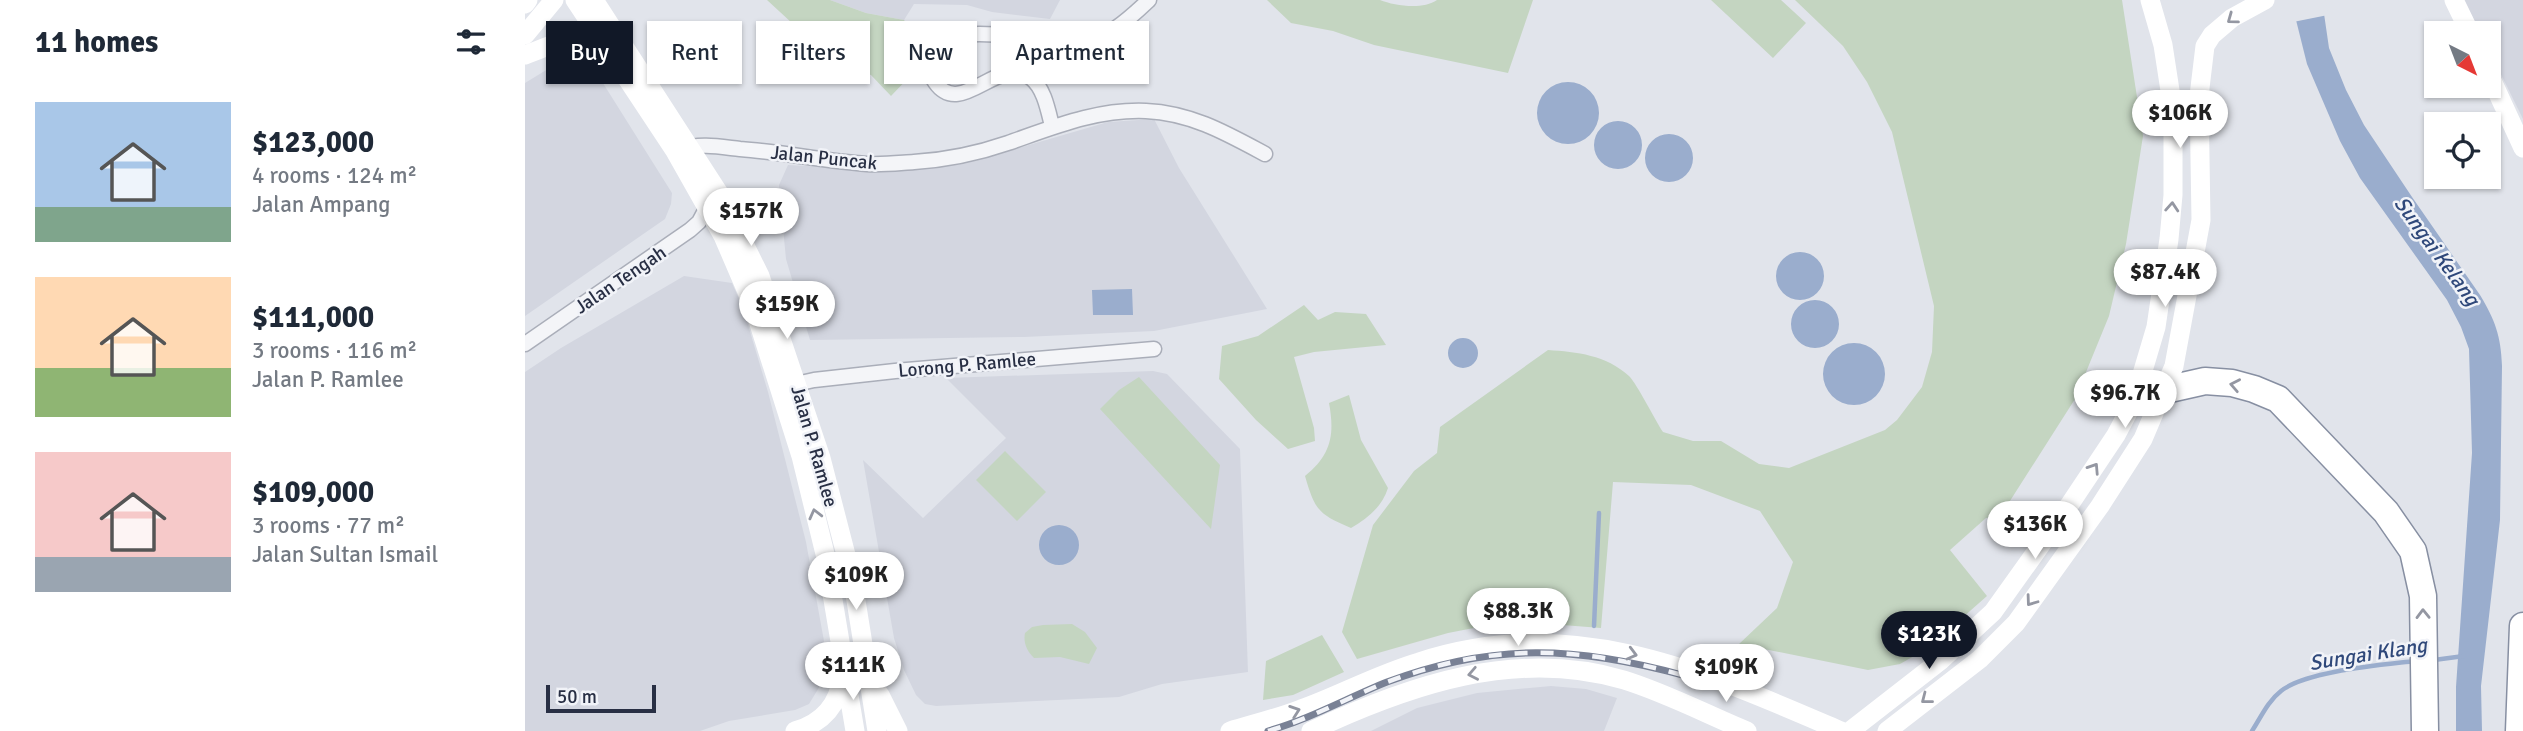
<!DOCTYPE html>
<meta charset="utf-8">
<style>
body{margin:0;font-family:Signika,sans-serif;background:#f2f2f3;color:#1f2937;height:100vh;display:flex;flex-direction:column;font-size:26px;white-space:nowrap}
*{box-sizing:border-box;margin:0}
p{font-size:23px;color:#747a83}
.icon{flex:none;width:38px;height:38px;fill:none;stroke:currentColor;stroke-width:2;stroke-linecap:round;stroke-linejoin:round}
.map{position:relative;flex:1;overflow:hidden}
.details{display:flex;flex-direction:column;background:#fff;width:525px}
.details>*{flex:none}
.guide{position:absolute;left:21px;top:21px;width:665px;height:63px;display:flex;gap:14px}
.needle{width:46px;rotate:138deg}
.controls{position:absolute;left:1899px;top:21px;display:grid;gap:14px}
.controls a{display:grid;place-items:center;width:77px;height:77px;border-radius:0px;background:#fff;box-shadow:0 2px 5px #0004;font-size:35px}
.scale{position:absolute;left:21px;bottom:18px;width:110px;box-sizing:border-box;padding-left:7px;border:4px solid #282f44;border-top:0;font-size:19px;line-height:24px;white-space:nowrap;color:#282f44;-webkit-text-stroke:5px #f1f3f8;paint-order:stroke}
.price{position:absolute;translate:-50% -60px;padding:0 16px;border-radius:24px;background:#fff;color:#222;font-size:23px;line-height:46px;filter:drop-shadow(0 2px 4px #0008)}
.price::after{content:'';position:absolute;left:50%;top:42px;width:21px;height:16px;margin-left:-10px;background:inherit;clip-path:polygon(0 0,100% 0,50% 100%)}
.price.current{background:#111827;color:#fff}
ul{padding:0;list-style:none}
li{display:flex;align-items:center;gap:21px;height:175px;padding:0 35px}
li span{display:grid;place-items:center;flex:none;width:196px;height:140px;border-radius:0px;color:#555}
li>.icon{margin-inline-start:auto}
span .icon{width:84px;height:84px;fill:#fffc;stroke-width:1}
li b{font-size:30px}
h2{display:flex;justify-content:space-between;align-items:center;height:84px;padding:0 35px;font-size:30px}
.pill{padding:0 24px;border-radius:0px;background:#fff;box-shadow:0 2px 5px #0004;font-size:24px;line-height:63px}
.pill.current{background:#111827;color:#fff}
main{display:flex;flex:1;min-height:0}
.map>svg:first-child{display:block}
.built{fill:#d3d6e0}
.green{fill:#c4d5c1}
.water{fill:#9aadcd}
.pier{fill:#e1e4eb}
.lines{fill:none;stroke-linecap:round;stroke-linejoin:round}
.stream{stroke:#9aadcd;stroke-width:4.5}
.street-casing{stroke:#aaaeb9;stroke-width:17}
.highway-casing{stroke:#878fa2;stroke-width:29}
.street{stroke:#f4f5f8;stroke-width:14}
.secondary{stroke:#fff;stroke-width:19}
.highway{stroke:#fff;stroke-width:26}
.rail-casing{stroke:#798195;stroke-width:7}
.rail{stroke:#f1f3f8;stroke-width:4.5;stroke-dasharray:13;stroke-linecap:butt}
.oneway{stroke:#9497a2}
.labels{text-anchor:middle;stroke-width:5;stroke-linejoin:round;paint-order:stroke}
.street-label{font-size:19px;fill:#282f44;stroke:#f1f3f8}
.water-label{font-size:21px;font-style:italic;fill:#2f487a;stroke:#f1f3f8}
</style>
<main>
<section class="details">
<h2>11 homes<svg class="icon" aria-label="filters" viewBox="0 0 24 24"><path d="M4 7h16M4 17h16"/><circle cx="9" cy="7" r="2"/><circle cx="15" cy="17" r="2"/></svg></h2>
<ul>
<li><span style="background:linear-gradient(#a9c7e8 75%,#7fa58c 0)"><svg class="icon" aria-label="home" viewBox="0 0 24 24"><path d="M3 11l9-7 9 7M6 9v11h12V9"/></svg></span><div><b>$123,000</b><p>4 rooms · 124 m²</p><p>Jalan Ampang</p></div></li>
<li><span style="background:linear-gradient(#ffd9b3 65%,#8fb573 0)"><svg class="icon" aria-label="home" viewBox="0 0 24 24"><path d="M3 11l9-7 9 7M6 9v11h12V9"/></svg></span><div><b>$111,000</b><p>3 rooms · 116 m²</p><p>Jalan P. Ramlee</p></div></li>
<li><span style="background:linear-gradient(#f6c9c9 75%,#9aa5b1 0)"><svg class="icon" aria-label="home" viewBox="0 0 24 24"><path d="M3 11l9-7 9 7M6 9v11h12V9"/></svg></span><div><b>$109,000</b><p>3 rooms · 77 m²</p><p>Jalan Sultan Ismail</p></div></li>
</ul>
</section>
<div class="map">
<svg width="1998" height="731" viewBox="0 0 1998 731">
<rect width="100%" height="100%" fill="#e1e4eb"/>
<!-- built -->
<path class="built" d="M 305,0 L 535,0 L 525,19 L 467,12 L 442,5 L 389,4 L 379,20 L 341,13 Z
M 1939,0 L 1998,0 L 1998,119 L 1964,50 L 1964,33 L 1955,33 Z
M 40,61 L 62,62 L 71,72 L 147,193 L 146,204 L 140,219 L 0,316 L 0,83 L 31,64 Z
M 629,119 L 654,168 L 742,309 L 629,331 L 499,337 L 285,340 L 261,259 L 254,185 L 263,165 L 358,170 L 439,164 L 583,122 Z
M 159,276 L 207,283 L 218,308 L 243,392 L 281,542 L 301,652 L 298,681 L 284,704 L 270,710 L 204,721 L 175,731 L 0,731 L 0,372 L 36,348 Z
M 628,371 L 642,374 L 715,449 L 723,672 L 637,684 L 594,697 L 411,706 L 400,704 L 391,695 L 379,670 L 369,638 L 338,460 L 398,518 L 481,438 L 421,378 Z
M 1026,686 L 1061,689 L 1092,698 L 1079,731 L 846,731 L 892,708 L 952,693 Z"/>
<!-- green -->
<path class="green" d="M 242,0 L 305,0 L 341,13 L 379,20 L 391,36 L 388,73 L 366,96 L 346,75 L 308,65 L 306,59 Z
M 742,0 L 855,0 C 870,6 898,10 912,0 L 1008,0 L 983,73 L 849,45 L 808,31 L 766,23 Z
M 1186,0 L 1256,0 L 1281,23 L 1248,58 Z
M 1270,0 L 1597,0 L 1618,136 L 1601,244 L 1584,316 L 1550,399 L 1476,515 L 1461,518 L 1425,550 L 1462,596 L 1403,648 L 1375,664 L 1343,670 L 1214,644 L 1252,608 L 1268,562 L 1235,511 L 1166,485 L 1088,482 L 1076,628 L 985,621 L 923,633 L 832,659 L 817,632 L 848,525 L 889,471 L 912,453 L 915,427 L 1023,350 C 1052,352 1081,355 1104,376 C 1112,384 1130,420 1138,432 L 1168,441 L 1196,441 L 1234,464 L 1264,468 L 1360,430 L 1372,420 L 1397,387 L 1407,352 L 1409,306 L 1367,132 L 1342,82 L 1318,46 Z
M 779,305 L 793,320 L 810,312 L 841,314 L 861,345 L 789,352 L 769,357 L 789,428 L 790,441 L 763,449 L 731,420 L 694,379 L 697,346 L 733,336 Z
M 614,377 L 695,465 L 686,529 L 575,409 L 594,390 Z
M 824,395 L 836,440 L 863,488 C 857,507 842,519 826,528 C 793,514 790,510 780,476 C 806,455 810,435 804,403 Z
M 480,451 L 521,492 L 492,521 L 451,480 Z
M 547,624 L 560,632 L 572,648 L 564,664 L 535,657 L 509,658 C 502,651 498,643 500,633 L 507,627 L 518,625 Z
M 797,635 L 819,672 L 768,695 L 738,700 L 741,661 Z"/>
<!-- water -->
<path class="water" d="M 1766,0 L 1797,0 L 1804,48 L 1821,90 L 1839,125 L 1887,197 L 1955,295 C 1970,320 1976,336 1977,366 L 1975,520 L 1956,686 L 1957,731 L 1931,731 L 1931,687 L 1947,453 L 1944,349 L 1936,327 L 1922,300 L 1835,178 L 1815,141 L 1782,64 Z
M1012 113a31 31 0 1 1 62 0a31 31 0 1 1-62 0Z
M1069 145a24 24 0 1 1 48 0a24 24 0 1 1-48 0Z
M1120 158a24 24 0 1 1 48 0a24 24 0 1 1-48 0Z
M1251 276a24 24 0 1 1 48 0a24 24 0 1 1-48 0Z
M 607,289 L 608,315 L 568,315 L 567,290 Z
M1266 324a24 24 0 1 1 48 0a24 24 0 1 1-48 0Z
M923 353a15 15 0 1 1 30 0a15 15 0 1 1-30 0Z
M1298 374a31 31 0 1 1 62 0a31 31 0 1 1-62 0Z
M514 545a20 20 0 1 1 40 0a20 20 0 1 1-40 0Z"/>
<!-- pier -->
<path class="pier" d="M 1763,0 L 1800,0 L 1803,15 L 1768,22 Z"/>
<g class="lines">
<!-- stream -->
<path class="stream" d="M 1069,626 L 1074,513
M 1909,660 L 1939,656
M 1727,731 C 1736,717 1743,701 1756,691 C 1781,671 1857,665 1890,661"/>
<defs>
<path id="street" d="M 527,126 C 523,110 519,88 506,78 C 474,53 436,120 410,82 C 404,74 403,65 406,56 C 416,25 474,35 499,37 C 516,39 535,43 552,42 C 580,42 605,18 624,0
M 157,149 C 175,143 196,147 215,149 C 257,152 299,161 342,164 C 357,165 374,163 389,162 C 421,160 454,153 483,143 C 529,127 572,109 621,111 C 666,113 701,133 740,154
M 0,344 L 165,230 L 174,222 L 182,207
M 262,386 L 289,380 L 370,371 L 629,349"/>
<path id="highway" d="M 1640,390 L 1680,381 L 1707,383 L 1729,389 L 1753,399 L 1861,512 L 1888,551 L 1898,596 L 1900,731
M 1994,731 L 1998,626"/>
</defs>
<!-- street casing -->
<use href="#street" class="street-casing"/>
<!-- highway casing -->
<use href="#highway" class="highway-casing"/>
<!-- street -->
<use href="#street" class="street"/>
<!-- secondary -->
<path class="secondary" d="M 50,0 L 150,151 L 198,236 L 229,308 L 276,456 L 301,558 L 330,731
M 69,0 L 195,195 L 235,276 L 296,458 L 328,582 L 352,731
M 1929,0 L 1945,33
M 0,4 L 3,0
M 0,35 L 29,0
M 0,55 C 45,39 41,31 85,57
M 1964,74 L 1998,148
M 355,695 L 373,731
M 270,731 C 298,723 314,704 317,676
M 705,731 C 728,724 753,718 776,709 C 815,695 853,674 894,662 C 1048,612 1176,671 1316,731
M 786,731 C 884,685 991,648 1099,680 C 1141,693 1181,714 1222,731
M 1325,731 L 1415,661 L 1468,612 L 1545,504 L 1591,435 L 1609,401 L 1631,327 L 1644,239 L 1648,195 L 1648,110 L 1638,45 L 1625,0
M 1362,731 L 1455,659 L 1491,623 L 1575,506 L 1618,439 L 1649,366 L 1676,220 L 1674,96 L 1680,46 L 1687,35 L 1707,18 L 1740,0"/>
<!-- highway -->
<use href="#highway" class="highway"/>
<defs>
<path id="rail" d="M 743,731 C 785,719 822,698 862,682 C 969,642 1052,646 1161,676"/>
</defs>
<!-- rail casing -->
<use href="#rail" class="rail-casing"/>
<!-- rail -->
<use href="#rail" class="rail"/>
</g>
<!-- one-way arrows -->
<defs><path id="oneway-chevron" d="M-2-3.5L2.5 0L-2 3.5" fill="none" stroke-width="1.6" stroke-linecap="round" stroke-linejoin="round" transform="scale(1.75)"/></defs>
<g class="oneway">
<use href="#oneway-chevron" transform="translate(1707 19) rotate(144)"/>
<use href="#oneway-chevron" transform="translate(1647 207) rotate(-86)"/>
<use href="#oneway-chevron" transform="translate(1710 385) rotate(-169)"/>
<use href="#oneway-chevron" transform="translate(1569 468) rotate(-57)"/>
<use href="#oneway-chevron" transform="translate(290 514) rotate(-104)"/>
<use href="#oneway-chevron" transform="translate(1506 601) rotate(126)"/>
<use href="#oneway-chevron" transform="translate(1898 614) rotate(-91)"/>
<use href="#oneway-chevron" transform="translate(1107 654) rotate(15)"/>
<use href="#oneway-chevron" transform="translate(948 674) rotate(169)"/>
<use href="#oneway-chevron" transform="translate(1401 699) rotate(142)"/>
<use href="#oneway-chevron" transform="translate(770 711) rotate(-19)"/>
</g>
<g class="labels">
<!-- street labels -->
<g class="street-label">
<text transform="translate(299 157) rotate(6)" y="7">Jalan Puncak</text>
<text transform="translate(95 279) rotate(-34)" y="7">Jalan Tengah</text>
<text transform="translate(442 364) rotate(-5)" y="7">Lorong P. Ramlee</text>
<text transform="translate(290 446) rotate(74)" y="7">Jalan P. Ramlee</text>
</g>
<!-- water labels -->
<g class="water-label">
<text transform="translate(1912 251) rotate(54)" y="7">Sungai Kelang</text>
<text transform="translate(1843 654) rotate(-9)" y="7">Sungai Klang</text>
</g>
</g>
</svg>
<div class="controls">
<a><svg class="needle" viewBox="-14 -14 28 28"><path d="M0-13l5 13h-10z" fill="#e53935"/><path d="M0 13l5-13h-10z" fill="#747a83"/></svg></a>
<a><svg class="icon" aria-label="locate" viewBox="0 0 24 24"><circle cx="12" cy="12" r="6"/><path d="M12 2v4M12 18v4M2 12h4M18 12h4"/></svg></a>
</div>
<div class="scale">50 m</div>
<b class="price" style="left:1655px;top:150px">$106K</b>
<b class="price" style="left:226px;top:248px">$157K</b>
<b class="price" style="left:1640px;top:309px">$87.4K</b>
<b class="price" style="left:262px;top:341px">$159K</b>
<b class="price" style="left:1600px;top:430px">$96.7K</b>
<b class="price" style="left:1510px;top:561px">$136K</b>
<b class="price" style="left:331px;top:612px">$109K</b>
<b class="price" style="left:993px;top:648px">$88.3K</b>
<b class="price current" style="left:1404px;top:671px">$123K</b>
<b class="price" style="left:328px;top:702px">$111K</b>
<b class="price" style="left:1201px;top:704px">$109K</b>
<div class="guide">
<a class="pill current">Buy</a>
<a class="pill">Rent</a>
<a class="pill">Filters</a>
<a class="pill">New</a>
<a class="pill">Apartment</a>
</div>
</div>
</main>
